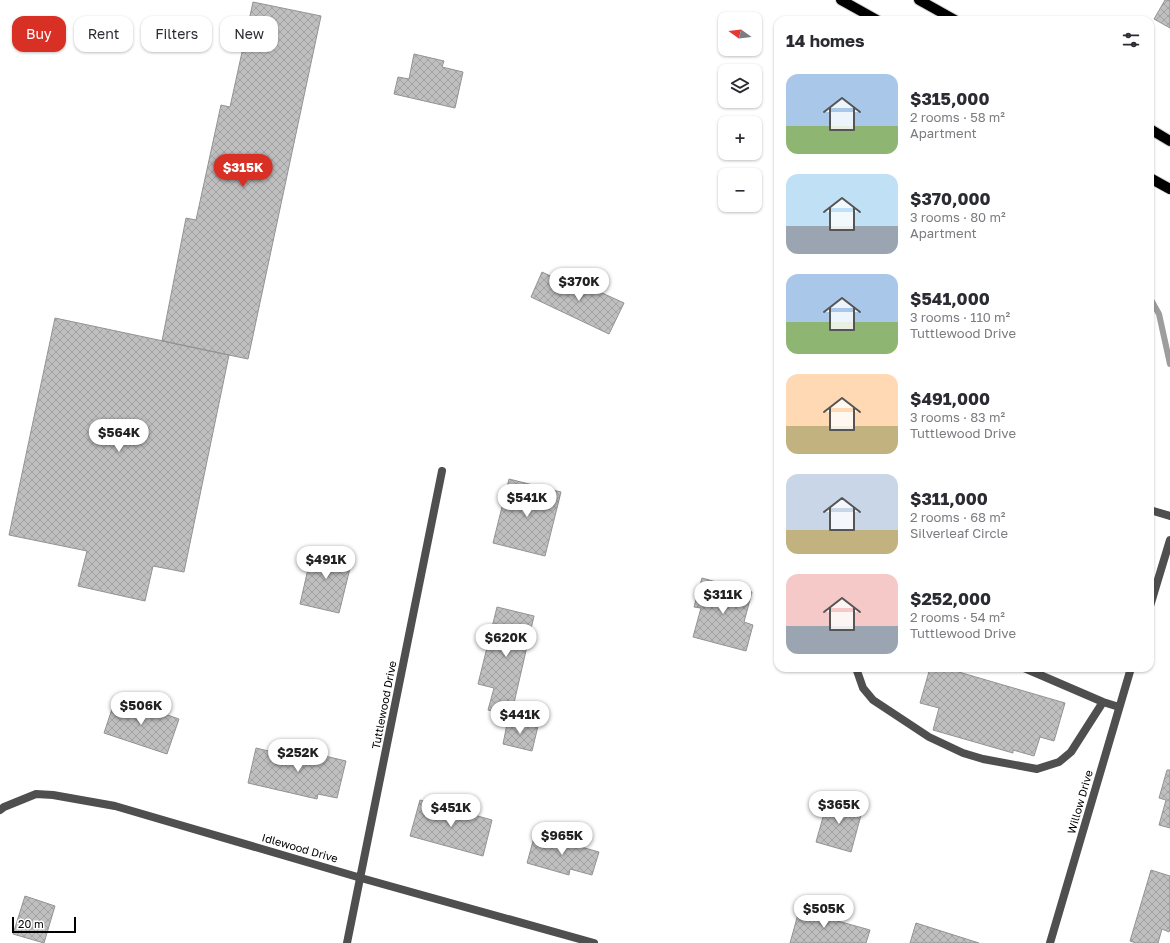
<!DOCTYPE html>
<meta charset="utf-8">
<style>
body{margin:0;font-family:"Golos Text",sans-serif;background:#f2f2f3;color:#2b2b33;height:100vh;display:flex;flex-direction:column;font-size:15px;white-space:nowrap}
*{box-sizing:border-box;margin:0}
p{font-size:13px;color:#7c7c81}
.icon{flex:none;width:22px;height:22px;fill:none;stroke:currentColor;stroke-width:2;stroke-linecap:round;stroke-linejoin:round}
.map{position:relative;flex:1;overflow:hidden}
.sheet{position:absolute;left:774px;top:16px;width:380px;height:656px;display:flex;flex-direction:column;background:#fff;border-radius:12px;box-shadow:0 1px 3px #0004}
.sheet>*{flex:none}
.banner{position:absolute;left:12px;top:16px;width:380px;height:36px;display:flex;gap:8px}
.needle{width:26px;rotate:285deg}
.buttons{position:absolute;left:718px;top:12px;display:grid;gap:8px}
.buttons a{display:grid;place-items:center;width:44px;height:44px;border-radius:8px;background:#fff;box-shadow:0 1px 3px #0004;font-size:20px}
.scale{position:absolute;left:12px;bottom:10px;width:64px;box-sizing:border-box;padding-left:4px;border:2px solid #000;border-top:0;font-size:11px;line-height:14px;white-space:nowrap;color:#000;-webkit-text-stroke:3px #fff;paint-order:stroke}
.price{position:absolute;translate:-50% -34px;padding:0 9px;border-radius:14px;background:#fff;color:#222;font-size:13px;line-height:26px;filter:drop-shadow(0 1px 2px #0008)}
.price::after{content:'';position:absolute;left:50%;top:24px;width:12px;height:9px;margin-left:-6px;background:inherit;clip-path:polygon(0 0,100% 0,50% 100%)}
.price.on{background:#d93025;color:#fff}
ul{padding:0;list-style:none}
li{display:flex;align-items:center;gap:12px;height:100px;padding:0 12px}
li span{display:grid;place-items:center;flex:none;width:112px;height:80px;border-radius:12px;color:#555}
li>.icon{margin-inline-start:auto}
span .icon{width:48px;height:48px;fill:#fffc;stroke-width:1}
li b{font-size:17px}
h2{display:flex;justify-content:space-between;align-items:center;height:48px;padding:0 12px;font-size:17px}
.pill{padding:0 14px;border-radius:12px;background:#fff;box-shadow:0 1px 3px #0004;font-size:14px;line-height:36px}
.pill.on{background:#d93025;color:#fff}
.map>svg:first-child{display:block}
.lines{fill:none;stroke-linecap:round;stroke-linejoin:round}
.stream{stroke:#9d9d9d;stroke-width:6}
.building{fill:url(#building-cross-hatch);stroke:#939393}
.primary-casing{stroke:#dbdbdb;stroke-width:12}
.minor{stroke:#4f4f4f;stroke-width:8}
.primary{stroke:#000;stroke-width:10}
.labels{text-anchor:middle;stroke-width:3;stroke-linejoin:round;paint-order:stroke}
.street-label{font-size:11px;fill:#000;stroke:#fff}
</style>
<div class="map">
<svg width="1170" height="943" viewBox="0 0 1170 943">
<defs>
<pattern id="building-cross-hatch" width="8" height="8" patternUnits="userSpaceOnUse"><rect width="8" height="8" fill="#bfbfbf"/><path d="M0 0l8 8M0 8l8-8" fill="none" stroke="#a2a2a2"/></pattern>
</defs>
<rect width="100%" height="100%" fill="#fff"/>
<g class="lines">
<!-- stream -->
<path class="stream" d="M 1150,298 L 1159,314 L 1170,364"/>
</g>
<!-- building -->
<path class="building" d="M 1165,0 L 1170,0 L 1170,28 L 1154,19 Z
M 253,2 L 321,16 L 248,359 L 162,341 L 186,218 L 196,220 L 221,105 L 230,107 Z
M 414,54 L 444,61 L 442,67 L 463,72 L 455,108 L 394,94 L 398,77 L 409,79 Z
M 542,272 L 563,282 L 565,276 L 624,303 L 609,334 L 531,297 Z
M 55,318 L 229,355 L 184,572 L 153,566 L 145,601 L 78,586 L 87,551 L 9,535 Z
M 509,479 L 561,492 L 545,556 L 493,543 Z
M 313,547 L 353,556 L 339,613 L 300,604 Z
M 702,578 L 752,592 L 744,622 L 753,625 L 746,651 L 693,637 L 701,608 L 694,607 Z
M 497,607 L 534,616 L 511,716 L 488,710 L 494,688 L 478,684 Z
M 930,668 L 945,668 L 1065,703 L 1054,741 L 1040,737 L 1034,756 L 1013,750 L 1013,753 L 933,730 L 939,708 L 920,703 Z
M 116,697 L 179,719 L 167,754 L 104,733 Z
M 508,719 L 538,726 L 532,751 L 503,744 Z
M 287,747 L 346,761 L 337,798 L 318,794 L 317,799 L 248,783 L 256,748 L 285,755 Z
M 1167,770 L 1170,770 L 1170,828 L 1159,825 L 1166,800 L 1159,798 Z
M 829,796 L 856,803 L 853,813 L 861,815 L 851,852 L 816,842 Z
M 420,800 L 492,820 L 483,856 L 410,836 Z
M 535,834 L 599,852 L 592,875 L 570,869 L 569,875 L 527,863 Z
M 1151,870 L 1170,876 L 1170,929 L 1169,932 L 1162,929 L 1158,943 L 1136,943 L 1130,941 Z
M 25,896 L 55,906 L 44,943 L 13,934 Z
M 802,900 L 819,905 L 816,915 L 870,930 L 866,943 L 790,943 Z
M 916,923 L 979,943 L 910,943 Z"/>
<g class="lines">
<defs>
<path id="primary" d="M 841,0 L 877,20
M 919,0 L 955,20
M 1150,129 L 1170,141
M 1150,178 L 1170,189"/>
</defs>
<!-- primary casing -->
<use href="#primary" class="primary-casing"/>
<!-- minor -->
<path class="minor" d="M 1150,510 L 1170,516
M 1150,606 L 1170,540
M 856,668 L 863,688 L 873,700 L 929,737 L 963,753 L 983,759 L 1037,769 L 1059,762 L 1071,752 L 1103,702
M 1024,668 L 1103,702 L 1119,707
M 0,810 L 4,807 L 36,794 L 53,795 L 115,806 L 361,878 L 594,943
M 347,943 L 442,471
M 1050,943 L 1131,668"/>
<!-- primary -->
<use href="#primary" class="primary"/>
</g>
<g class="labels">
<!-- street labels -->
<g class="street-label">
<text transform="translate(384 705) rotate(-79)" y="4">Tuttlewood Drive</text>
<text transform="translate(1080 802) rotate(-74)" y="4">Willow Drive</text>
<text transform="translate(300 848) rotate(16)" y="4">Idlewood Drive</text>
</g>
</g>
</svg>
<div class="buttons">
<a><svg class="needle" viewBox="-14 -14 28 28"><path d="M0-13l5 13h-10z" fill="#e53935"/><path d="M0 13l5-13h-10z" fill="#7c7c81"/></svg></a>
<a><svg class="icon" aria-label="layers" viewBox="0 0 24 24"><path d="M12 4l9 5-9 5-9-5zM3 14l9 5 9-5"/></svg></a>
<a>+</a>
<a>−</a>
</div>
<div class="scale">20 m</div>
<b class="price on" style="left:243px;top:188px">$315K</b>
<b class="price" style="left:579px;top:302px">$370K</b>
<b class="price" style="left:119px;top:453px">$564K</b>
<b class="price" style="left:527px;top:518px">$541K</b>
<b class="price" style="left:326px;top:580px">$491K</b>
<b class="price" style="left:723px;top:615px">$311K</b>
<b class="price" style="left:506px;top:658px">$620K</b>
<b class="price" style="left:141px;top:726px">$506K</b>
<b class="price" style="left:520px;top:735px">$441K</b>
<b class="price" style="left:298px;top:773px">$252K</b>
<b class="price" style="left:839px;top:825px">$365K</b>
<b class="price" style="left:451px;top:828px">$451K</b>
<b class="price" style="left:562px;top:856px">$965K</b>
<b class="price" style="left:824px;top:929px">$505K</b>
<div class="banner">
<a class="pill on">Buy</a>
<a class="pill">Rent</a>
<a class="pill">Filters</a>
<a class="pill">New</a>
</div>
<section class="sheet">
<h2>14 homes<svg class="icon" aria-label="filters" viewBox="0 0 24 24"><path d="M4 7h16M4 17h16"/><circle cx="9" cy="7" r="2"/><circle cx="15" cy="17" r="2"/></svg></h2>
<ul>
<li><span style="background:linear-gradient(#a9c7e8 65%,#8fb573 0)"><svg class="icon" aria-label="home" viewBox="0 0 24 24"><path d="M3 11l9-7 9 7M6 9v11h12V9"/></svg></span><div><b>$315,000</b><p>2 rooms · 58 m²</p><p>Apartment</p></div></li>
<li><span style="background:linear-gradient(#bfe0f5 65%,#9aa5b1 0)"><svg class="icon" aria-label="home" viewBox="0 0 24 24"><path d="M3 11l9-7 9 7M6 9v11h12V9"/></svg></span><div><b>$370,000</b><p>3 rooms · 80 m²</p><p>Apartment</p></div></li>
<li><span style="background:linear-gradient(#a9c7e8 60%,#8fb573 0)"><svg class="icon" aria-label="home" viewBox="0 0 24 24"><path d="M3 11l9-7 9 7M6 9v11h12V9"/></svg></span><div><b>$541,000</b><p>3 rooms · 110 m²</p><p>Tuttlewood Drive</p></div></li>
<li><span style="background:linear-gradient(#ffd9b3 65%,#c2b280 0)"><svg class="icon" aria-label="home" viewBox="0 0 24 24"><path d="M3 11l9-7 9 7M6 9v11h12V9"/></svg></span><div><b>$491,000</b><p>3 rooms · 83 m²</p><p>Tuttlewood Drive</p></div></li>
<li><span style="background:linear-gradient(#c9d6e8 70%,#c2b280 0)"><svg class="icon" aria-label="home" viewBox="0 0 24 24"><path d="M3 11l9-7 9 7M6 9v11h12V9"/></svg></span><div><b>$311,000</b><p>2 rooms · 68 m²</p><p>Silverleaf Circle</p></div></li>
<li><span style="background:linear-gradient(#f6c9c9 65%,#9aa5b1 0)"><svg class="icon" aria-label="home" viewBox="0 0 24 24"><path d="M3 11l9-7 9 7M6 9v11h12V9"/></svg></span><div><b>$252,000</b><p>2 rooms · 54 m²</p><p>Tuttlewood Drive</p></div></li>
</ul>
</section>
</div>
